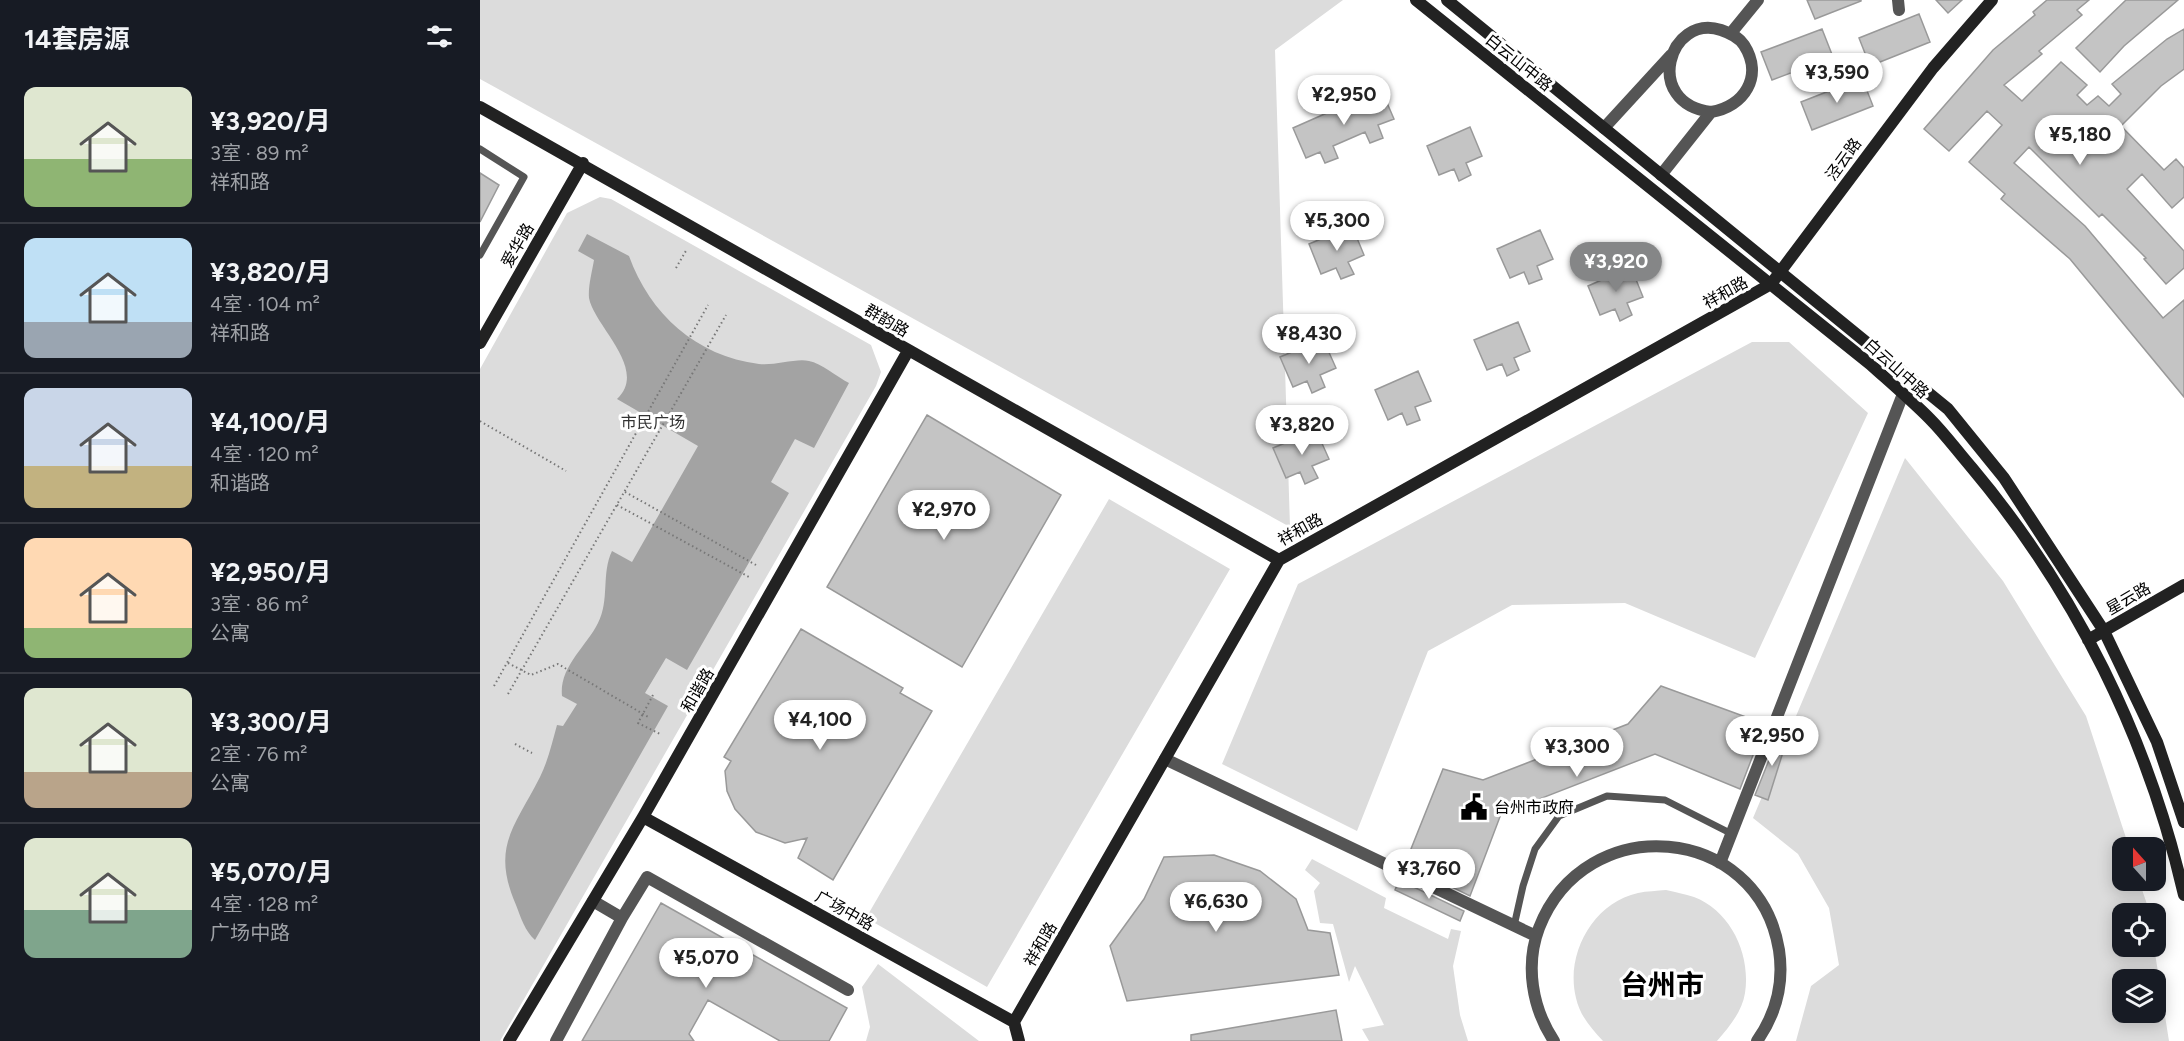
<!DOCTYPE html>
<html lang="zh">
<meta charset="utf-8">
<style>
body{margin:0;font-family:Figtree,"Noto Sans SC",sans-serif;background:#242831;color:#f1f3f6;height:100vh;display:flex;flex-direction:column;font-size:22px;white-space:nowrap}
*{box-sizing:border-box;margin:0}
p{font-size:20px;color:#9ea1a6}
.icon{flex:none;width:33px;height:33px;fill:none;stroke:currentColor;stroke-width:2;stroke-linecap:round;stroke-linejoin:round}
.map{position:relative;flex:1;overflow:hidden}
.side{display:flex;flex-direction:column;background:#171b24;width:480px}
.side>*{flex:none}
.needle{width:39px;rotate:339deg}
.fabs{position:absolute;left:1632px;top:837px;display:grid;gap:12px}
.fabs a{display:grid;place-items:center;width:54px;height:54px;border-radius:12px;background:#171b24;box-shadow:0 3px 15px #0003;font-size:30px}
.price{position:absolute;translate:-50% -51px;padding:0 14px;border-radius:21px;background:#fff;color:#222;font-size:20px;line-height:39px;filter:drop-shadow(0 2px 3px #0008)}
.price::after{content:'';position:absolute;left:50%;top:36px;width:18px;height:14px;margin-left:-9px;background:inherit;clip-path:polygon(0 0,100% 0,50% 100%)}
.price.active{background:#858687;color:#fff}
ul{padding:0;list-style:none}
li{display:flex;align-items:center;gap:18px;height:150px;padding:0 24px}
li+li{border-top:2px solid #363941}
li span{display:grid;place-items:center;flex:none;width:168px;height:120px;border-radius:12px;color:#555}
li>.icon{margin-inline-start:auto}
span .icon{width:72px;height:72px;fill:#fffc;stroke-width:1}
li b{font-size:26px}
h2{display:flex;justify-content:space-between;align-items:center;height:72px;padding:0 24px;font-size:26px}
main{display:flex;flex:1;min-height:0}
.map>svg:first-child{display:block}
.green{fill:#dcdcdc;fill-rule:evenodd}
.water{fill:#a3a3a3}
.building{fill:#c4c4c4;stroke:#999;stroke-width:1.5}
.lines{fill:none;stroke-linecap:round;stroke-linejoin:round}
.path{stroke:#777;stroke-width:2;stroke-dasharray:1.5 3;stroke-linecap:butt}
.lane{stroke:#555;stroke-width:7}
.street{stroke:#555;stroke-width:12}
.secondary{stroke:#222;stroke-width:12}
.labels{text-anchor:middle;stroke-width:6;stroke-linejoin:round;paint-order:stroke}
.street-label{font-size:16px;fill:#000;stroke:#fff}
.park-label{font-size:16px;fill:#333;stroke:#fff}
.poi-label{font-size:16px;fill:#000;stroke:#fff;text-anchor:start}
.town-label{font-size:28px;font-weight:bold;fill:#000;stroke:#fff}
</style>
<main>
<section class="side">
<h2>14套房源<svg class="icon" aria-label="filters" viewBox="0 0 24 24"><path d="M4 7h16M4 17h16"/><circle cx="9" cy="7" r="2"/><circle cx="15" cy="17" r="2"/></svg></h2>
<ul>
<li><span style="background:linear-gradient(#dfe7d0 60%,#8fb573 0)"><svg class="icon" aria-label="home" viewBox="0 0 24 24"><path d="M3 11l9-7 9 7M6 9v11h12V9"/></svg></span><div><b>¥3,920/月</b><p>3室 · 89 m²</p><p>祥和路</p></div></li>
<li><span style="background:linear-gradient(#bfe0f5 70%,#9aa5b1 0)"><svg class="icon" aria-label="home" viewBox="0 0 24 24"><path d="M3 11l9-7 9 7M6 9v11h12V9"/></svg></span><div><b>¥3,820/月</b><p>4室 · 104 m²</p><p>祥和路</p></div></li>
<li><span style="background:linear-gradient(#c9d6e8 65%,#c2b280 0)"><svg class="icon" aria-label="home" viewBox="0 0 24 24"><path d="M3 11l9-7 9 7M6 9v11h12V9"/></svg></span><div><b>¥4,100/月</b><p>4室 · 120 m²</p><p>和谐路</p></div></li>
<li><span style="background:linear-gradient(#ffd9b3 75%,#8fb573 0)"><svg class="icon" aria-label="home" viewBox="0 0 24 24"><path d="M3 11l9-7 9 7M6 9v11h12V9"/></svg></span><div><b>¥2,950/月</b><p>3室 · 86 m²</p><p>公寓</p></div></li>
<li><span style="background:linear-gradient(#dfe7d0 70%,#b9a48a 0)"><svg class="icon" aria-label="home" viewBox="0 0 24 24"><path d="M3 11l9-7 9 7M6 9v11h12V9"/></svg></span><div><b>¥3,300/月</b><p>2室 · 76 m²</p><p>公寓</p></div></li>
<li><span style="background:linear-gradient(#dfe7d0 60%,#7fa58c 0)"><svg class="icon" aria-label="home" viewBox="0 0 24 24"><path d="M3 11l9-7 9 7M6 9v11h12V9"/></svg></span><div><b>¥5,070/月</b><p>4室 · 128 m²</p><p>广场中路</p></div></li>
</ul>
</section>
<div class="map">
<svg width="1704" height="1041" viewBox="0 0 1704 1041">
<rect width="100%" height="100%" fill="#fff"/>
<!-- green -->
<path class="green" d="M 0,0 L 863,0 L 795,50 L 810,527 L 0,79 Z
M 120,197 L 131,199 L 391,345 L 401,372 L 396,386 L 20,1041 L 0,1041 L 0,369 L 87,213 Z
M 1272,342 L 1309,342 L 1388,413 L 1275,658 L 1145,603 L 1032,605 L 948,651 L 877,831 L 742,764 L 818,584 Z
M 1425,458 L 1523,581 L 1606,716 L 1649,847 L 1642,848 L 1642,880 L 1659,881 L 1669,910 L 1669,913 L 1642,914 L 1642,946 L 1674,947 L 1689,1041 L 1316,1041 L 1331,986 L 1359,965 L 1349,908 L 1318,854 L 1273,818 ZM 1642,980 L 1676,980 L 1676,1012 L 1642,1012 Z
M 629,499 L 750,569 L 507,987 L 386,918 Z
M 832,859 L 906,898 L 904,908 L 968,939 L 971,929 L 981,931 L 973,966 L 980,1015 L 988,1041 L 889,1041 L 882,1029 L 904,1025 L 875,966 L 869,982 L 853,924 L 840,923 L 834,891 L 840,883 L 825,870 Z
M 1186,890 C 1195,892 1205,894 1214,897 C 1251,911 1271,955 1265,993 C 1262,1012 1249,1027 1237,1041 L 1123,1041 C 1111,1028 1100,1016 1096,998 C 1085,954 1113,903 1158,893 C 1167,891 1177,891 1186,890 Z
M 398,964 L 499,1041 L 386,1041 L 390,1027 L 382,987 Z"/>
<!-- water -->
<path class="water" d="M 107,234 L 149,256 C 170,314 216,356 279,364 C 294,366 316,358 329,361 C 341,363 357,377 369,383 L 334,448 L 315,439 L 291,482 L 309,493 L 207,670 L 186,658 L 165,693 L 188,706 L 55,940 C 45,931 41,918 36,905 C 11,847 34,828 60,777 C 68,761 72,743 77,725 L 83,726 L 97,704 L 82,696 C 79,667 106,647 118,623 C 130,600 121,574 132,551 L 152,562 L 218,446 L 137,399 C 169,369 114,326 109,298 C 108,286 112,272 114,260 L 98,251 Z"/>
<!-- building -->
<path class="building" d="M 1327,0 L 1381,0 L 1381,1 L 1335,19 Z
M 1456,0 L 1482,0 L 1468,13 Z
M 1567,0 L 1609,0 L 1597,10 L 1602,15 L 1559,51 L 1562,54 L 1524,85 L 1542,101 L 1581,62 L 1607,85 L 1597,95 L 1607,105 L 1618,96 L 1629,106 L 1641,94 L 1632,84 L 1687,39 L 1704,29 L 1704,69 L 1681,86 L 1641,126 L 1684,170 L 1696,159 L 1704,168 L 1704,197 L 1692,208 L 1662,174 L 1647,189 L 1704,251 L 1704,268 L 1686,284 L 1664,259 L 1666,258 L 1622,214 L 1619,217 L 1549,147 L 1534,163 L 1605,226 L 1683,318 L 1704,300 L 1704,397 L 1590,259 L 1521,199 L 1525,194 L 1489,162 L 1522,125 L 1507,111 L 1469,151 L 1444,129 L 1513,50 L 1555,15 L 1553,12 Z
M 1646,0 L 1698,0 L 1644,46 L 1620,72 L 1596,48 Z
M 1439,14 L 1450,42 L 1390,66 L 1379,38 Z
M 1342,29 L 1353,57 L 1292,80 L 1281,52 Z
M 1382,78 L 1393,106 L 1332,130 L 1321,102 Z
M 901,89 L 914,119 L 898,125 L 903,138 L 890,143 L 885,132 L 853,146 L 858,158 L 845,163 L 840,152 L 826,158 L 813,128 Z
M 990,127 L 1002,156 L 986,163 L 991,175 L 979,181 L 974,169 L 959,175 L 947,146 Z
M 0,173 L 19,185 L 0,222 Z
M 872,226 L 884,255 L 868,262 L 874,274 L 861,279 L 856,268 L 841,274 L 829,244 Z
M 1060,230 L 1073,259 L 1057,266 L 1062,279 L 1049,284 L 1044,272 L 1030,278 L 1017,249 Z
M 1151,267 L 1163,297 L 1147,303 L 1152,315 L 1140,321 L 1135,309 L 1120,315 L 1108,286 Z
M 1038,322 L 1050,351 L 1034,358 L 1039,370 L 1027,376 L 1022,364 L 1007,370 L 994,340 Z
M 843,339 L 856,368 L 840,375 L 845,387 L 832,393 L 827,381 L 813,387 L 800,357 Z
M 938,371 L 951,401 L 935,407 L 940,420 L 927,425 L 922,413 L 908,420 L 895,390 Z
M 447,415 L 581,495 L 482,667 L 347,587 Z
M 836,430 L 849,459 L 832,466 L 838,478 L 825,484 L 820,472 L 806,478 L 793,448 Z
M 321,629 L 423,688 L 420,693 L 452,711 L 353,880 L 318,858 L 327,838 L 305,843 L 276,832 L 255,809 L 247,791 L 245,771 L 251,761 L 244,757 Z
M 1181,686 L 1285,724 L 1260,789 L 1175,754 L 1021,814 L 990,896 L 925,864 L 963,769 L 1003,780 L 1148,724 Z
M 1301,730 L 1309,733 L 1288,800 L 1275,795 Z
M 734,855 L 780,871 L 816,899 L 828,930 L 850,933 L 859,975 L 647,1001 L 630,946 L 664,899 L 684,857 Z
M 919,880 L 984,911 L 980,921 L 915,890 Z
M 181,903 L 367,1008 L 349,1041 L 300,1041 L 228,1000 L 209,1034 L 214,1041 L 102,1041 Z
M 856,1010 L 862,1041 L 711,1041 L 711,1035 Z"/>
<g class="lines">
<!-- path -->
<path class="path" d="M 196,268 L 207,249
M 0,421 L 86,471
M 145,492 L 276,565
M 137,505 L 269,577
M 28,663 L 51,675 L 78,664 L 170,718
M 14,686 L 228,305
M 28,694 L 246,315
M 173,695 L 158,723 L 180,734
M 35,744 L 52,753"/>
<!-- lane -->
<path class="lane" d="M 0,149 L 44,177 L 0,255
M 1034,926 L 1043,886 L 1055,849 L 1079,816 L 1127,796 L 1185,800 L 1252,834"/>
<!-- street -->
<path class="street" d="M 1418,0 L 1419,10
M 1251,33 L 1278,0
M 1124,128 L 1191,55
M 1181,175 L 1231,112 C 1264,107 1284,76 1264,45 C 1259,37 1250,33 1241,30 C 1189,13 1162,103 1231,112
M 685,759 L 1056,936
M 1240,863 L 1423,394
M 113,901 L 142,918 L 167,877 L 368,990
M 76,1041 L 142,918
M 1074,1041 C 1052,1008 1045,965 1059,928 C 1105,809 1278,823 1299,950 C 1304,983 1296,1014 1277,1041"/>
<!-- secondary -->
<path class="secondary" d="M 936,0 L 1390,364 C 1410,382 1431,400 1450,419 C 1465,434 1478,452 1492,468 C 1596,592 1668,738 1704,895
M 967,0 L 1468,409 L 1524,478 L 1624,631 L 1677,742 L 1704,822
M 0,107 L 799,560
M 0,343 L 103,163
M 1608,640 L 1704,585
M 163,817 L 534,1022 L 539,1041
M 534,1022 L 799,560 L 1291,284 L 1453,68 L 1512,0
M 29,1041 L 163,817 L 428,351"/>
</g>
<!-- icons -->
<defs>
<symbol id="civic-bare" viewBox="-9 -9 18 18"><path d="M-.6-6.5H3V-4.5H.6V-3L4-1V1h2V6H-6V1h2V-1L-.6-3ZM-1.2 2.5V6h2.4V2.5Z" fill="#000" stroke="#fff" stroke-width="2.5" paint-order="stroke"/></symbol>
</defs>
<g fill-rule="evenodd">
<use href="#civic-bare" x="975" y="788" width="38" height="38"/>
</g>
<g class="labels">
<!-- street labels -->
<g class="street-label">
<text transform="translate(1039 62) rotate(39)" y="6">白云山中路</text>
<text transform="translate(1363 159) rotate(-54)" y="6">泾云路</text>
<text transform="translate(37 245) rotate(-60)" y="6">爱华路</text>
<text transform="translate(1245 292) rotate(-29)" y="6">祥和路</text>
<text transform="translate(407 320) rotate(30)" y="6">群韵路</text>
<text transform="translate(1417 368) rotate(42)" y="6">白云山中路</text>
<text transform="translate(820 529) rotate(-29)" y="6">祥和路</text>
<text transform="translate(1648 598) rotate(-30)" y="6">星云路</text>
<text transform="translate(217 690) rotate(-60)" y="6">和谐路</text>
<text transform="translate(365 910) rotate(29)" y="6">广场中路</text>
<text transform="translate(560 944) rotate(-60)" y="6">祥和路</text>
</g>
<!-- park labels -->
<g class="park-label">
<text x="173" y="428">市民广场</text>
</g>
<!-- poi labels -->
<g class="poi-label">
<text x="1014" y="813">台州市政府</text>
</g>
<!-- town labels -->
<g class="town-label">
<text x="1182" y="995">台州市</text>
</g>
</g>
</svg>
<div class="fabs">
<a><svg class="needle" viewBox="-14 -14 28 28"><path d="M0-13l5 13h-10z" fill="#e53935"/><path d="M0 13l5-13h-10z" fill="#9ea1a6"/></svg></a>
<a><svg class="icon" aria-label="locate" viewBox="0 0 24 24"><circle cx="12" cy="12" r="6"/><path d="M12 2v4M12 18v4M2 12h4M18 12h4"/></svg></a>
<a><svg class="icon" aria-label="layers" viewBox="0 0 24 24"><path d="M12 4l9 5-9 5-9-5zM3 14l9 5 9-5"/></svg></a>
</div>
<b class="price" style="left:1357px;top:104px">¥3,590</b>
<b class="price" style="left:864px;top:126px">¥2,950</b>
<b class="price" style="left:1600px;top:166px">¥5,180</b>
<b class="price" style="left:857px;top:252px">¥5,300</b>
<b class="price active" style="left:1136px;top:293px">¥3,920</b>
<b class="price" style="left:829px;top:365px">¥8,430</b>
<b class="price" style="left:822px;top:456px">¥3,820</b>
<b class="price" style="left:464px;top:541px">¥2,970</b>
<b class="price" style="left:340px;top:751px">¥4,100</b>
<b class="price" style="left:1292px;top:767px">¥2,950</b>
<b class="price" style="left:1097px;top:778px">¥3,300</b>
<b class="price" style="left:949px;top:900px">¥3,760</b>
<b class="price" style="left:736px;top:933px">¥6,630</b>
<b class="price" style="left:226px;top:989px">¥5,070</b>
</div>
</main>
